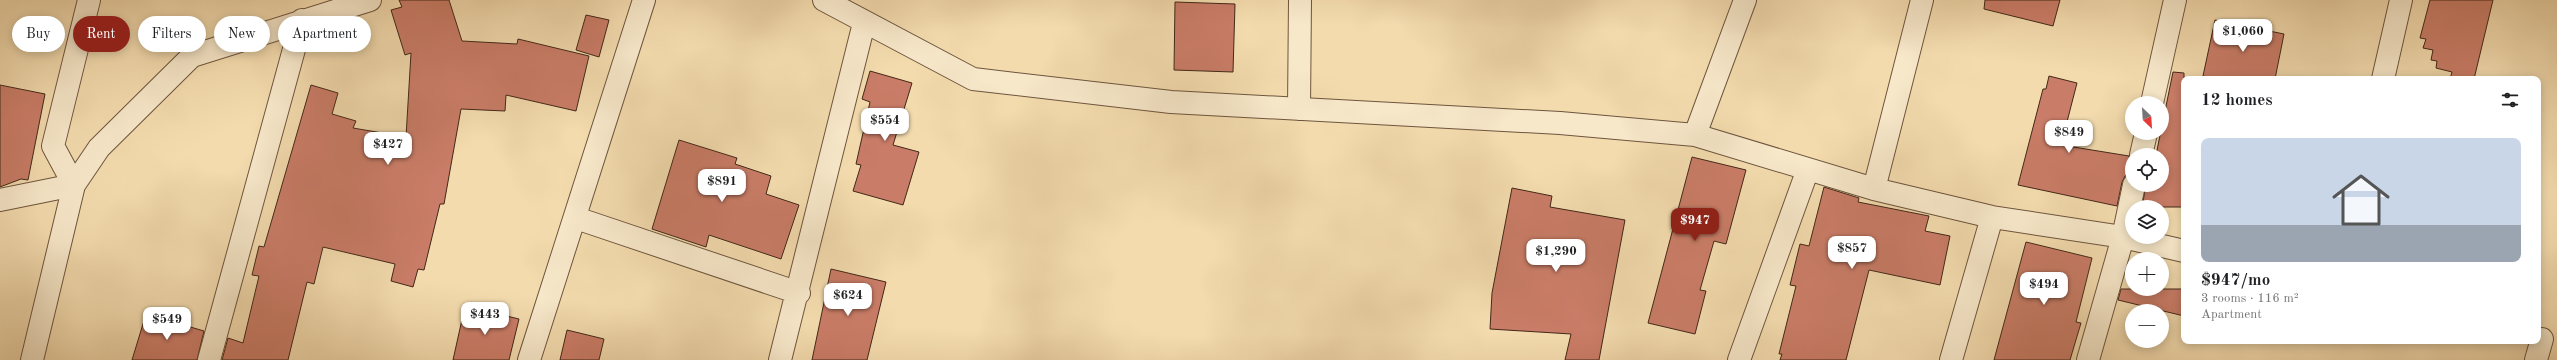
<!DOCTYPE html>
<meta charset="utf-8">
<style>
body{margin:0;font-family:"Old Standard TT",serif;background:#f2f2f2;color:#202124;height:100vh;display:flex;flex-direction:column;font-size:15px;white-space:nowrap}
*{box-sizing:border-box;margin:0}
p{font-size:13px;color:#757577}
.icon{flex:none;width:22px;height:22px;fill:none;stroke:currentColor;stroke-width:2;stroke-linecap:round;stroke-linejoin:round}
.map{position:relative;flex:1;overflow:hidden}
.details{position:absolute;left:2181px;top:76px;width:360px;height:268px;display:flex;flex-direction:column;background:#fff;border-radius:8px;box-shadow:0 2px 10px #0003}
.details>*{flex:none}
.banner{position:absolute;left:12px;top:16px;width:380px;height:36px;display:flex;gap:8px}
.needle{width:26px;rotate:155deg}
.fabs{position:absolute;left:2125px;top:96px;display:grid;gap:8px}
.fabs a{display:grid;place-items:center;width:44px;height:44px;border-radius:50%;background:#fff;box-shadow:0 2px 10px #0003;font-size:20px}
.price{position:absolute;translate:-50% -34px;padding:0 9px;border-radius:8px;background:#fff;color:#222;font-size:13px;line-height:26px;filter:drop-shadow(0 1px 2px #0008)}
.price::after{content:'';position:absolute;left:50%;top:24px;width:12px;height:9px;margin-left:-6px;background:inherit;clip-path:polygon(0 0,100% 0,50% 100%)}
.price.on{background:#8f2418;color:#fff}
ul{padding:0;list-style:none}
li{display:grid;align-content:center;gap:8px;height:212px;padding:0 20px}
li+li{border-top:1px solid #e0e0e0}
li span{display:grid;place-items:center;height:124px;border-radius:8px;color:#555}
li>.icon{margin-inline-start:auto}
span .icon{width:72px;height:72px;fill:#fffc;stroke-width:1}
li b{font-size:17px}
h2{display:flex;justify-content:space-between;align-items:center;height:48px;padding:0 20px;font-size:17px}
.chip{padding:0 14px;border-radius:18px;background:#fff;box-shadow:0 2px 10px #0003;font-size:14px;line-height:36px}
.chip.on{background:#8f2418;color:#fff}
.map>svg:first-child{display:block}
.building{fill:#c97c67;stroke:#422817}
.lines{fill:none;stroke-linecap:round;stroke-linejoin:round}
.minor-casing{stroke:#6e553d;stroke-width:24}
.minor{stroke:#f7e8ca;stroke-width:22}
</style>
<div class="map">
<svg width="2557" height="360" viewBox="0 0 2557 360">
<rect width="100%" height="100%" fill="#f3dbae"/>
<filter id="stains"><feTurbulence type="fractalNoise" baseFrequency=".005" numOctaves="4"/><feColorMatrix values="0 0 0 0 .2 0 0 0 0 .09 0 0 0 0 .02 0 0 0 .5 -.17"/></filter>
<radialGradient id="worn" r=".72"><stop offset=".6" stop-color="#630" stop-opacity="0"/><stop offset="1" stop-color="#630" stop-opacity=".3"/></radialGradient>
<!-- building -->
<path class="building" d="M 399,0 L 449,0 L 462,41 L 517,44 L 518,39 L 589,56 L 576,111 L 506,95 L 505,111 L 461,109 L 444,204 L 440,204 L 424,270 L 418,269 L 413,287 L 391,281 L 395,264 L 323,247 L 314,284 L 307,282 L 288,360 L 222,360 L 228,338 L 243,343 L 259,276 L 252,275 L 259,246 L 264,247 L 311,85 L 338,93 L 332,114 L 356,121 L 353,128 L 406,137 L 411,53 L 405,55 L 391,10 L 402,7 Z
M 1985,0 L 2060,0 L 2053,26 L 1984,9 Z
M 2430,0 L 2493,0 L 2474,79 L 2450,79 L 2452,72 L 2436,68 L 2437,61 L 2431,60 L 2433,50 L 2423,48 L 2426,39 L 2420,38 Z
M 1175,2 L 1235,4 L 1233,72 L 1174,70 Z
M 586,15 L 609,20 L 599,57 L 576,50 Z
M 2215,20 L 2284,34 L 2275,79 L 2216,79 L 2203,76 Z
M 870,71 L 912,83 L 893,145 L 919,152 L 903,205 L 853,191 L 861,165 L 856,164 L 870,102 L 862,99 Z
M 2173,72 L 2184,73 L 2184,207 L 2142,207 L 2146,185 L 2162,185 L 2162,155 L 2156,155 Z
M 2049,76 L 2077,83 L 2061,145 L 2129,156 L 2132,173 L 2125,176 L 2122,182 L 2117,206 L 2018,185 L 2043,89 L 2046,89 Z
M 0,85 L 45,94 L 28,180 L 21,179 L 0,187 Z
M 679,140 L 737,158 L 735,164 L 771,176 L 766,194 L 799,205 L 781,259 L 709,235 L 706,247 L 652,229 Z
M 1692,157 L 1746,170 L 1726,244 L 1714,241 L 1700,290 L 1706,291 L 1695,334 L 1648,323 Z
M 1824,187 L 1859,198 L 1858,202 L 1929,216 L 1925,231 L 1950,236 L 1940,285 L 1869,270 L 1846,360 L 1780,360 L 1782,354 L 1779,354 L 1796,286 L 1790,285 L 1800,244 L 1809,246 Z
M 1512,188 L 1552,196 L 1550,207 L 1625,220 L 1599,360 L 1565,360 L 1571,334 L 1490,329 L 1492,293 Z
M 2026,242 L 2092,258 L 2076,322 L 2081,323 L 2070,360 L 1994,360 Z
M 831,269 L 886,282 L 867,360 L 812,360 Z
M 2121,289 L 2184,289 L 2184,316 L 2118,300 Z
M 465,306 L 519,319 L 509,360 L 453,360 Z
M 146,314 L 204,331 L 197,360 L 132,360 Z
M 567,330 L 604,339 L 599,360 L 560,360 Z"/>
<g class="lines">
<defs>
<path id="minor" d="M 824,0 L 973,79 L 1171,102 L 1560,123 L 1695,135 L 1874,189 L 1992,217 L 2123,237 L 2184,251
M 2383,79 L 2401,0
M 2152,103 L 2175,0
M 1299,109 L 1300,0
M 1695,135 L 1745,0
M 2141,155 L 2146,133
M 1874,189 L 1922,0
M 0,200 L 74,185 L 53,146 L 89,0
M 576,218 L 799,293
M 32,360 L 74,185 L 99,148 L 192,56 L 370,0
M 209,360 L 302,20
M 529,360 L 644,0
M 780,360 L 864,23
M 1739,360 L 1808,169
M 1951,360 L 1992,217
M 2088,360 L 2123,237 L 2134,185
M 2536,360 L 2542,339"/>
</defs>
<!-- minor casing -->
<use href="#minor" class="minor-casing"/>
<!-- minor -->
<use href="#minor" class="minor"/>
</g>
<rect width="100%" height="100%" filter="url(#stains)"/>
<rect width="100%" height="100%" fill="url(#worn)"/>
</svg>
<div class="fabs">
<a><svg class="needle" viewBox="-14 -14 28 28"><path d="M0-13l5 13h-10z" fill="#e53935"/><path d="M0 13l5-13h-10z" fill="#757577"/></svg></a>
<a><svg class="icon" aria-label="locate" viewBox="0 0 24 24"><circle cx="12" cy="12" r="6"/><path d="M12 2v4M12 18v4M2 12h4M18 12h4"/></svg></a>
<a><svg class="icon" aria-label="layers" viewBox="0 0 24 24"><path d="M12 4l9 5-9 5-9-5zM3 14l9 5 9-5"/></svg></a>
<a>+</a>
<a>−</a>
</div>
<b class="price" style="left:2243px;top:53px">$1,060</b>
<b class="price" style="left:885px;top:142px">$554</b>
<b class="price" style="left:2069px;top:154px">$849</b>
<b class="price" style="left:388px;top:166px">$427</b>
<b class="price" style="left:722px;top:203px">$891</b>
<b class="price on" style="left:1695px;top:242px">$947</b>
<b class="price" style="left:1852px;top:270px">$857</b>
<b class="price" style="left:1556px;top:273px">$1,290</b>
<b class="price" style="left:2044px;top:306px">$494</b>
<b class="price" style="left:848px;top:317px">$624</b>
<b class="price" style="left:485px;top:336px">$443</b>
<b class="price" style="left:167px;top:341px">$549</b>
<div class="banner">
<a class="chip">Buy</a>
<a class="chip on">Rent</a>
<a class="chip">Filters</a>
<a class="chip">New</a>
<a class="chip">Apartment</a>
</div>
<section class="details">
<h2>12 homes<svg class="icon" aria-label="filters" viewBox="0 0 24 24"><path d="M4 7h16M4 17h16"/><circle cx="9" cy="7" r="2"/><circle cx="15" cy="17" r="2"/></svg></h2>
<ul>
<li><span style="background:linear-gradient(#c9d6e8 70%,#9aa5b1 0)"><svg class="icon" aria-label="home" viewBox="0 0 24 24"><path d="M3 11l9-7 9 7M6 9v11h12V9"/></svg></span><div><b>$947/mo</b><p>3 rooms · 116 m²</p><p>Apartment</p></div></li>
</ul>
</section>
</div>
